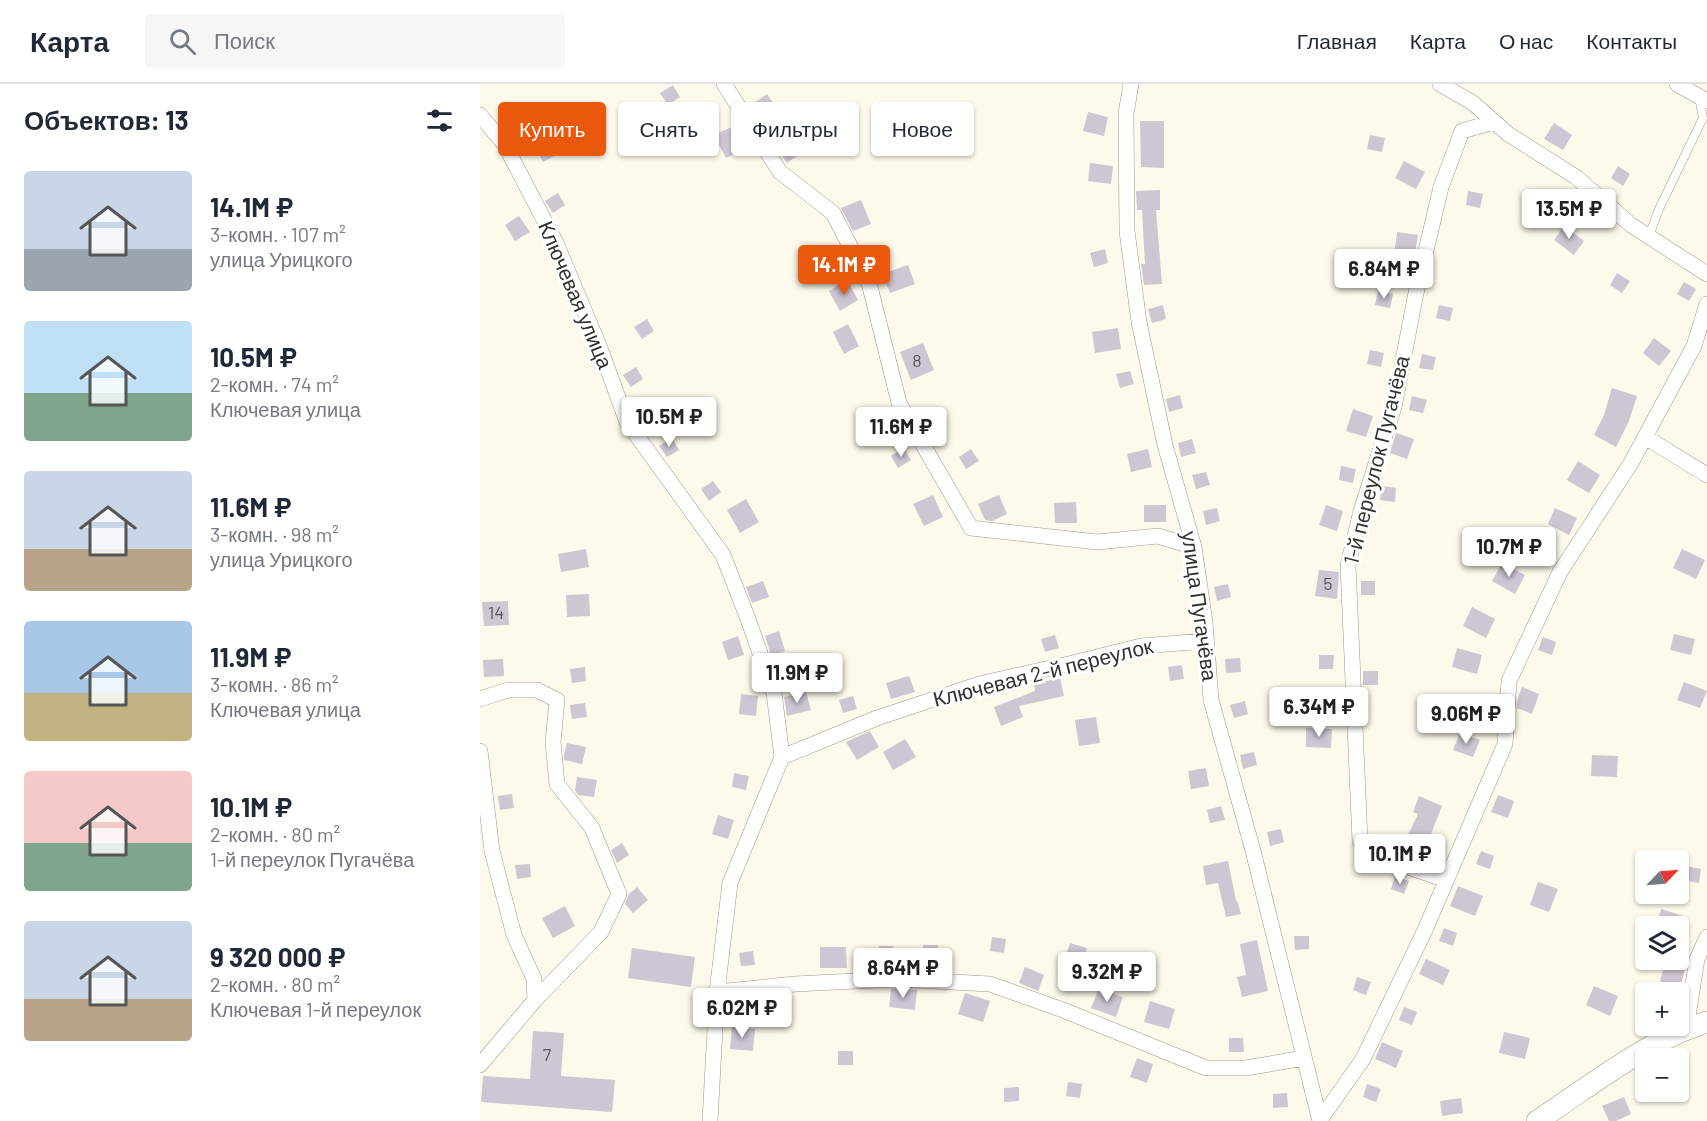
<!DOCTYPE html>
<html lang="ru">
<meta charset="utf-8">
<style>
body{margin:0;font-family:Barlow,sans-serif;background:#f6f6f7;color:#1f2937;height:100vh;display:flex;flex-direction:column;font-size:22px;white-space:nowrap}
*{box-sizing:border-box;margin:0}
p{font-size:20px;color:#747a83}
.icon{flex:none;width:33px;height:33px;fill:none;stroke:currentColor;stroke-width:2;stroke-linecap:round;stroke-linejoin:round}
.map{position:relative;flex:1;overflow:hidden}
.drawer{display:flex;flex-direction:column;background:#fff;width:480px}
.drawer>*{flex:none}
.guide{position:absolute;left:18px;top:18px;width:570px;height:54px;display:flex;gap:12px}
.needle{width:39px;rotate:65deg}
.fabs{position:absolute;left:1155px;top:766px;display:grid;gap:12px}
.fabs a{display:grid;place-items:center;width:54px;height:54px;border-radius:6px;background:#fff;box-shadow:0 2px 4px #0004;font-size:30px}
.price{position:absolute;translate:-50% -51px;padding:0 14px;border-radius:6px;background:#fff;color:#222;font-size:20px;line-height:39px;filter:drop-shadow(0 2px 3px #0008)}
.price::after{content:'';position:absolute;left:50%;top:36px;width:18px;height:14px;margin-left:-9px;background:inherit;clip-path:polygon(0 0,100% 0,50% 100%)}
.price.on{background:#ea580c;color:#fff}
ul{padding:0;list-style:none}
li{display:flex;align-items:center;gap:18px;height:150px;padding:0 24px}
li span{display:grid;place-items:center;flex:none;width:168px;height:120px;border-radius:6px;color:#555}
li>.icon{margin-inline-start:auto}
span .icon{width:72px;height:72px;fill:#fffc;stroke-width:1}
li b{font-size:26px}
h2{display:flex;justify-content:space-between;align-items:center;height:72px;padding:0 24px;font-size:26px}
.chip{padding:0 21px;border-radius:6px;background:#fff;box-shadow:0 2px 4px #0004;font-size:21px;line-height:54px}
.chip.on{background:#ea580c;color:#fff}
header{display:flex;align-items:center;gap:36px;box-sizing:border-box;height:84px;padding:0 30px;background:#fff;border-bottom:2px solid #e0e1e3}
header strong{font-size:28px}
nav{display:flex;gap:33px;margin-inline-start:auto;font-size:21px}
.search{width:420px;height:54px;background:#f6f6f7;display:flex;align-items:center;gap:15px;box-sizing:border-box;padding:0 21px;border-radius:6px;color:#747a83;font-size:22px}
main{display:flex;flex:1;min-height:0}
.map>svg:first-child{display:block}
.building{fill:#cec6d3}
.lines{fill:none;stroke-linecap:round;stroke-linejoin:round}
.lane-casing{stroke:#9b988b;stroke-width:9}
.street-casing{stroke:#9b988b;stroke-width:16}
.secondary-casing{stroke:#9b988b;stroke-width:22}
.lane{stroke:#fff;stroke-width:8}
.street{stroke:#fff;stroke-width:15}
.secondary{stroke:#fff;stroke-width:21}
.labels{text-anchor:middle;stroke-width:6;stroke-linejoin:round;paint-order:stroke}
.number-label{font-size:18px;fill:#5a5656}
.street-label{font-size:21px;fill:#33312c;stroke:#fff}
</style>
<header>
<strong>Карта</strong>
<div class="search"><svg class="icon" aria-label="search" viewBox="0 0 24 24"><circle cx="10" cy="10" r="6"/><path d="M15 15l6 6"/></svg>Поиск</div>
<nav><a>Главная</a><a>Карта</a><a>О нас</a><a>Контакты</a></nav>
</header>
<main>
<section class="drawer">
<h2>Объектов: 13<svg class="icon" aria-label="filters" viewBox="0 0 24 24"><path d="M4 7h16M4 17h16"/><circle cx="9" cy="7" r="2"/><circle cx="15" cy="17" r="2"/></svg></h2>
<ul>
<li><span style="background:linear-gradient(#c9d6e8 65%,#9aa5b1 0)"><svg class="icon" aria-label="home" viewBox="0 0 24 24"><path d="M3 11l9-7 9 7M6 9v11h12V9"/></svg></span><div><b>14.1M ₽</b><p>3-комн. · 107 m²</p><p>улица Урицкого</p></div></li>
<li><span style="background:linear-gradient(#bfe0f5 60%,#7fa58c 0)"><svg class="icon" aria-label="home" viewBox="0 0 24 24"><path d="M3 11l9-7 9 7M6 9v11h12V9"/></svg></span><div><b>10.5M ₽</b><p>2-комн. · 74 m²</p><p>Ключевая улица</p></div></li>
<li><span style="background:linear-gradient(#c9d6e8 65%,#b9a48a 0)"><svg class="icon" aria-label="home" viewBox="0 0 24 24"><path d="M3 11l9-7 9 7M6 9v11h12V9"/></svg></span><div><b>11.6M ₽</b><p>3-комн. · 98 m²</p><p>улица Урицкого</p></div></li>
<li><span style="background:linear-gradient(#a9c7e8 60%,#c2b280 0)"><svg class="icon" aria-label="home" viewBox="0 0 24 24"><path d="M3 11l9-7 9 7M6 9v11h12V9"/></svg></span><div><b>11.9M ₽</b><p>3-комн. · 86 m²</p><p>Ключевая улица</p></div></li>
<li><span style="background:linear-gradient(#f6c9c9 60%,#7fa58c 0)"><svg class="icon" aria-label="home" viewBox="0 0 24 24"><path d="M3 11l9-7 9 7M6 9v11h12V9"/></svg></span><div><b>10.1M ₽</b><p>2-комн. · 80 m²</p><p>1-й переулок Пугачёва</p></div></li>
<li><span style="background:linear-gradient(#c9d6e8 65%,#b9a48a 0)"><svg class="icon" aria-label="home" viewBox="0 0 24 24"><path d="M3 11l9-7 9 7M6 9v11h12V9"/></svg></span><div><b>9 320 000 ₽</b><p>2-комн. · 80 m²</p><p>Ключевая 1-й переулок</p></div></li>
</ul>
</section>
<div class="map">
<svg width="1227" height="1037" viewBox="0 0 1227 1037">
<rect width="100%" height="100%" fill="#fdfaeb"/>
<!-- building -->
<path class="building" d="M 193,1 L 200,13 L 188,21 L 180,9 Z
M 287,10 L 301,30 L 298,32 L 323,68 L 307,79 L 293,58 L 296,56 L 271,21 Z
M 608,28 L 628,33 L 624,52 L 603,47 Z
M 660,37 L 684,37 L 684,84 L 661,83 Z
M 1074,39 L 1092,51 L 1083,66 L 1064,55 Z
M 254,42 L 265,65 L 246,74 L 234,51 Z
M 70,47 L 80,69 L 63,78 L 52,56 Z
M 890,51 L 905,54 L 902,68 L 887,65 Z
M 924,77 L 945,88 L 936,105 L 915,94 Z
M 610,79 L 633,82 L 631,100 L 608,97 Z
M 1138,82 L 1150,90 L 1143,102 L 1131,94 Z
M 680,106 L 680,126 L 676,126 L 682,200 L 664,201 L 661,180 L 665,180 L 662,126 L 657,126 L 656,107 Z
M 988,107 L 1003,110 L 1000,124 L 986,121 Z
M 78,109 L 85,121 L 73,129 L 65,117 Z
M 381,116 L 391,140 L 373,147 L 361,124 Z
M 39,132 L 50,148 L 35,157 L 25,141 Z
M 1084,142 L 1104,157 L 1094,171 L 1074,156 Z
M 917,148 L 938,151 L 934,175 L 914,172 Z
M 625,165 L 628,179 L 614,183 L 610,169 Z
M 428,181 L 435,200 L 410,209 L 402,190 Z
M 1137,189 L 1150,197 L 1142,209 L 1130,201 Z
M 367,196 L 378,216 L 360,227 L 349,207 Z
M 1204,198 L 1216,205 L 1209,217 L 1197,210 Z
M 898,207 L 913,210 L 910,224 L 895,221 Z
M 683,221 L 686,235 L 672,239 L 668,225 Z
M 959,221 L 973,224 L 970,237 L 956,234 Z
M 167,235 L 174,247 L 162,255 L 154,243 Z
M 368,240 L 379,262 L 364,270 L 353,248 Z
M 638,244 L 641,265 L 615,269 L 612,248 Z
M 1174,254 L 1191,267 L 1179,282 L 1163,269 Z
M 443,259 L 454,286 L 431,296 L 420,268 Z
M 890,266 L 904,269 L 901,283 L 887,280 Z
M 942,270 L 956,273 L 953,286 L 939,284 Z
M 156,283 L 163,295 L 151,303 L 143,291 Z
M 650,287 L 654,300 L 640,304 L 636,290 Z
M 1132,304 L 1157,312 L 1149,337 L 1136,363 L 1114,351 L 1124,331 Z
M 700,311 L 703,324 L 689,328 L 686,315 Z
M 932,312 L 947,316 L 943,329 L 929,326 Z
M 174,317 L 182,328 L 169,336 L 162,324 Z
M 873,325 L 893,332 L 886,353 L 866,347 Z
M 916,349 L 934,355 L 927,375 L 910,369 Z
M 192,354 L 199,366 L 187,373 L 179,362 Z
M 712,355 L 716,369 L 701,373 L 698,359 Z
M 424,364 L 431,376 L 418,384 L 411,372 Z
M 491,365 L 499,377 L 486,385 L 479,373 Z
M 668,365 L 672,383 L 651,388 L 647,370 Z
M 1098,377 L 1120,391 L 1109,409 L 1087,396 Z
M 861,382 L 876,385 L 873,399 L 859,396 Z
M 726,388 L 730,401 L 716,405 L 712,391 Z
M 233,397 L 241,408 L 229,417 L 221,405 Z
M 902,402 L 916,404 L 915,418 L 900,416 Z
M 453,411 L 463,433 L 444,442 L 433,420 Z
M 519,411 L 527,430 L 512,437 L 505,436 L 498,420 Z
M 266,415 L 279,438 L 260,449 L 247,426 Z
M 596,418 L 597,439 L 575,439 L 574,419 Z
M 664,421 L 686,421 L 686,438 L 664,438 Z
M 846,421 L 863,427 L 857,447 L 839,441 Z
M 737,424 L 740,437 L 726,441 L 723,427 Z
M 1075,424 L 1097,434 L 1089,451 L 1068,440 Z
M 106,465 L 109,483 L 81,488 L 78,470 Z
M 1202,465 L 1225,476 L 1216,495 L 1193,484 Z
M 1022,479 L 1045,491 L 1035,510 L 1012,497 Z
M 839,486 L 859,488 L 857,515 L 835,512 Z
M 283,497 L 289,513 L 272,519 L 266,503 Z
M 881,497 L 895,497 L 895,511 L 881,511 Z
M 748,500 L 751,513 L 737,517 L 734,503 Z
M 109,510 L 110,532 L 87,533 L 86,511 Z
M 28,517 L 29,541 L 4,542 L 2,518 Z
M 992,523 L 1015,535 L 1006,554 L 983,542 Z
M 299,547 L 305,567 L 291,571 L 285,552 Z
M 1194,550 L 1215,555 L 1211,571 L 1190,566 Z
M 575,551 L 579,564 L 565,568 L 561,555 Z
M 258,552 L 264,571 L 248,576 L 242,558 Z
M 1063,553 L 1076,558 L 1072,571 L 1058,566 Z
M 977,564 L 1002,571 L 997,590 L 972,583 Z
M 839,571 L 854,571 L 853,585 L 839,585 Z
M 760,574 L 761,588 L 746,589 L 745,575 Z
M 23,575 L 24,592 L 4,593 L 3,576 Z
M 702,581 L 704,595 L 690,597 L 688,583 Z
M 105,583 L 106,597 L 92,599 L 90,585 Z
M 883,587 L 898,587 L 898,601 L 883,601 Z
M 429,592 L 435,608 L 411,615 L 406,599 Z
M 580,594 L 584,612 L 539,622 L 543,633 L 521,642 L 514,623 L 555,607 L 554,600 Z
M 1204,598 L 1227,607 L 1220,624 L 1197,616 Z
M 1042,603 L 1059,610 L 1052,630 L 1037,624 L 1038,613 Z
M 326,608 L 331,626 L 307,632 L 304,613 Z
M 261,610 L 278,612 L 276,632 L 259,630 Z
M 373,612 L 377,625 L 363,629 L 359,616 Z
M 765,617 L 768,630 L 754,634 L 750,621 Z
M 105,619 L 107,633 L 92,635 L 90,621 Z
M 616,633 L 620,659 L 599,662 L 595,636 Z
M 826,644 L 852,645 L 851,664 L 826,663 Z
M 390,647 L 399,663 L 377,676 L 366,658 Z
M 980,649 L 1000,656 L 993,673 L 973,666 Z
M 425,655 L 436,673 L 413,686 L 403,668 Z
M 87,659 L 106,663 L 102,680 L 84,676 L 84,670 Z
M 774,668 L 777,681 L 763,685 L 760,671 Z
M 1112,671 L 1138,672 L 1137,693 L 1111,692 Z
M 726,684 L 729,702 L 711,705 L 708,687 Z
M 254,689 L 269,692 L 266,706 L 252,703 Z
M 97,693 L 117,696 L 114,713 L 98,711 L 95,706 Z
M 32,710 L 34,724 L 20,726 L 18,712 Z
M 1018,711 L 1034,717 L 1028,734 L 1011,728 Z
M 939,712 L 962,722 L 951,750 L 954,752 L 945,770 L 924,759 L 938,730 L 933,728 Z
M 741,722 L 745,736 L 730,739 L 727,726 Z
M 238,731 L 254,736 L 248,755 L 232,750 Z
M 801,745 L 804,758 L 790,762 L 787,748 Z
M 142,759 L 149,771 L 137,779 L 131,766 Z
M 1001,767 L 1014,772 L 1010,785 L 996,780 Z
M 748,777 L 756,817 L 757,816 L 761,830 L 746,833 L 738,799 L 726,801 L 723,782 Z
M 50,780 L 51,793 L 37,795 L 35,781 Z
M 1207,782 L 1221,785 L 1219,799 L 1204,796 Z
M 915,792 L 929,797 L 924,810 L 911,805 Z
M 1058,798 L 1078,805 L 1069,828 L 1050,821 Z
M 978,802 L 1003,812 L 995,832 L 970,822 Z
M 157,803 L 168,816 L 153,829 L 145,820 L 149,810 Z
M 85,822 L 95,842 L 73,854 L 62,834 Z
M 1181,825 L 1204,832 L 1201,843 L 1176,843 Z
M 964,844 L 977,849 L 973,862 L 959,857 Z
M 814,852 L 829,852 L 829,865 L 815,866 Z
M 512,853 L 526,855 L 524,869 L 510,867 Z
M 777,856 L 788,907 L 762,913 L 757,893 L 766,891 L 760,860 Z
M 590,859 L 607,864 L 600,886 L 583,881 Z
M 443,861 L 458,861 L 458,874 L 444,875 Z
M 399,862 L 413,862 L 414,876 L 399,876 Z
M 340,863 L 366,863 L 367,884 L 340,884 Z
M 152,864 L 215,873 L 211,903 L 148,894 Z
M 273,867 L 275,881 L 261,882 L 259,869 Z
M 946,875 L 970,886 L 963,901 L 939,890 Z
M 1186,876 L 1199,876 L 1207,878 L 1200,904 L 1180,897 Z
M 545,883 L 564,891 L 558,907 L 539,899 Z
M 877,893 L 891,898 L 886,911 L 873,906 Z
M 1114,902 L 1138,912 L 1130,932 L 1106,921 Z
M 619,904 L 643,913 L 636,933 L 611,924 Z
M 411,905 L 437,906 L 435,926 L 409,923 Z
M 485,909 L 510,917 L 503,938 L 478,930 Z
M 670,917 L 695,925 L 689,945 L 664,938 Z
M 924,923 L 937,928 L 932,941 L 919,936 Z
M 252,943 L 275,945 L 273,967 L 250,965 Z
M 53,947 L 84,949 L 81,992 L 135,996 L 132,1028 L 1,1018 L 3,992 L 50,995 Z
M 1024,948 L 1050,954 L 1045,975 L 1019,969 Z
M 749,954 L 763,954 L 764,968 L 749,968 Z
M 902,958 L 923,967 L 916,984 L 895,975 Z
M 358,967 L 373,967 L 373,981 L 358,981 Z
M 657,974 L 673,980 L 667,999 L 650,993 Z
M 588,998 L 602,1000 L 600,1014 L 586,1012 Z
M 887,1000 L 901,1005 L 896,1018 L 883,1013 Z
M 539,1003 L 539,1017 L 524,1018 L 524,1004 Z
M 807,1009 L 808,1023 L 793,1024 L 793,1010 Z
M 1144,1013 L 1151,1030 L 1136,1037 L 1129,1037 L 1122,1022 Z
M 981,1014 L 983,1029 L 962,1032 L 960,1017 Z"/>
<g class="lines">
<defs>
<path id="lane" d="M 1169,152 L 1179,125 L 1223,34 L 1219,13"/>
<path id="street" d="M 244,0 L 300,88 L 353,129 L 389,199 L 419,319 L 491,444 L 617,458 L 678,452 L 714,463
M 651,0 L 646,30 L 647,147 L 659,238 L 685,361 L 714,463 L 725,538 L 731,616 L 772,763 L 840,1037
M 960,0 L 993,19 L 1028,50 L 1096,93 L 1151,141 L 1227,190
M 1197,0 L 1227,17
M 0,31 L 25,61 L 76,159 L 120,264 L 147,338 L 243,471 L 268,535 L 294,609 L 302,673 L 250,799 L 237,908 L 230,1037
M 1165,353 L 1227,391
M 0,615 L 28,606 L 57,606 L 77,616 L 73,658 L 77,700 L 112,744 L 139,810 L 121,848 L 55,916
M 0,667 L 12,767 L 34,851 L 54,895 L 55,916 L 0,981
M 302,673 L 397,634 L 499,600 L 593,579 L 661,562 L 726,557
M 966,796 L 902,774 L 880,757 L 868,481 L 881,427 L 914,323 L 936,209 L 961,103 L 982,47 L 1014,38
M 237,908 L 315,900 L 416,895 L 510,900 L 583,926 L 726,984 L 766,984 L 824,974
M 1206,945 L 1217,875 L 1227,853
M 840,1036 L 883,975 L 945,846 L 1025,660 L 1029,597 L 1080,488 L 1151,379 L 1214,262 L 1227,220"/>
<path id="secondary" d="M 1057,1037 C 1112,1001 1164,958 1227,938"/>
</defs>
<!-- lane casing -->
<use href="#lane" class="lane-casing"/>
<!-- street casing -->
<use href="#street" class="street-casing"/>
<!-- secondary casing -->
<use href="#secondary" class="secondary-casing"/>
<!-- lane -->
<use href="#lane" class="lane"/>
<!-- street -->
<use href="#street" class="street"/>
<!-- secondary -->
<use href="#secondary" class="secondary"/>
</g>
<g class="labels">
<!-- number labels -->
<g class="number-label">
<text x="437" y="283">8</text>
<text x="848" y="506">5</text>
<text x="16" y="535">14</text>
<text x="67" y="977">7</text>
</g>
<!-- street labels -->
<g class="street-label">
<text transform="translate(95 211) rotate(67)" y="7">Ключевая улица</text>
<text transform="translate(897 376) rotate(-76)" y="7">1-й переулок Пугачёва</text>
<text transform="translate(719 522) rotate(82)" y="7">улица Пугачёва</text>
<text transform="translate(563 589) rotate(-14)" y="7">Ключевая 2-й переулок</text>
</g>
</g>
</svg>
<div class="fabs">
<a><svg class="needle" viewBox="-14 -14 28 28"><path d="M0-13l5 13h-10z" fill="#e53935"/><path d="M0 13l5-13h-10z" fill="#747a83"/></svg></a>
<a><svg class="icon" aria-label="layers" viewBox="0 0 24 24"><path d="M12 4l9 5-9 5-9-5zM3 14l9 5 9-5"/></svg></a>
<a>+</a>
<a>−</a>
</div>
<b class="price" style="left:1089px;top:156px">13.5M ₽</b>
<b class="price on" style="left:364px;top:212px">14.1M ₽</b>
<b class="price" style="left:904px;top:216px">6.84M ₽</b>
<b class="price" style="left:189px;top:364px">10.5M ₽</b>
<b class="price" style="left:421px;top:374px">11.6M ₽</b>
<b class="price" style="left:1029px;top:494px">10.7M ₽</b>
<b class="price" style="left:317px;top:620px">11.9M ₽</b>
<b class="price" style="left:839px;top:654px">6.34M ₽</b>
<b class="price" style="left:986px;top:661px">9.06M ₽</b>
<b class="price" style="left:920px;top:801px">10.1M ₽</b>
<b class="price" style="left:423px;top:915px">8.64M ₽</b>
<b class="price" style="left:627px;top:919px">9.32M ₽</b>
<b class="price" style="left:262px;top:955px">6.02M ₽</b>
<div class="guide">
<a class="chip on">Купить</a>
<a class="chip">Снять</a>
<a class="chip">Фильтры</a>
<a class="chip">Новое</a>
</div>
</div>
</main>
